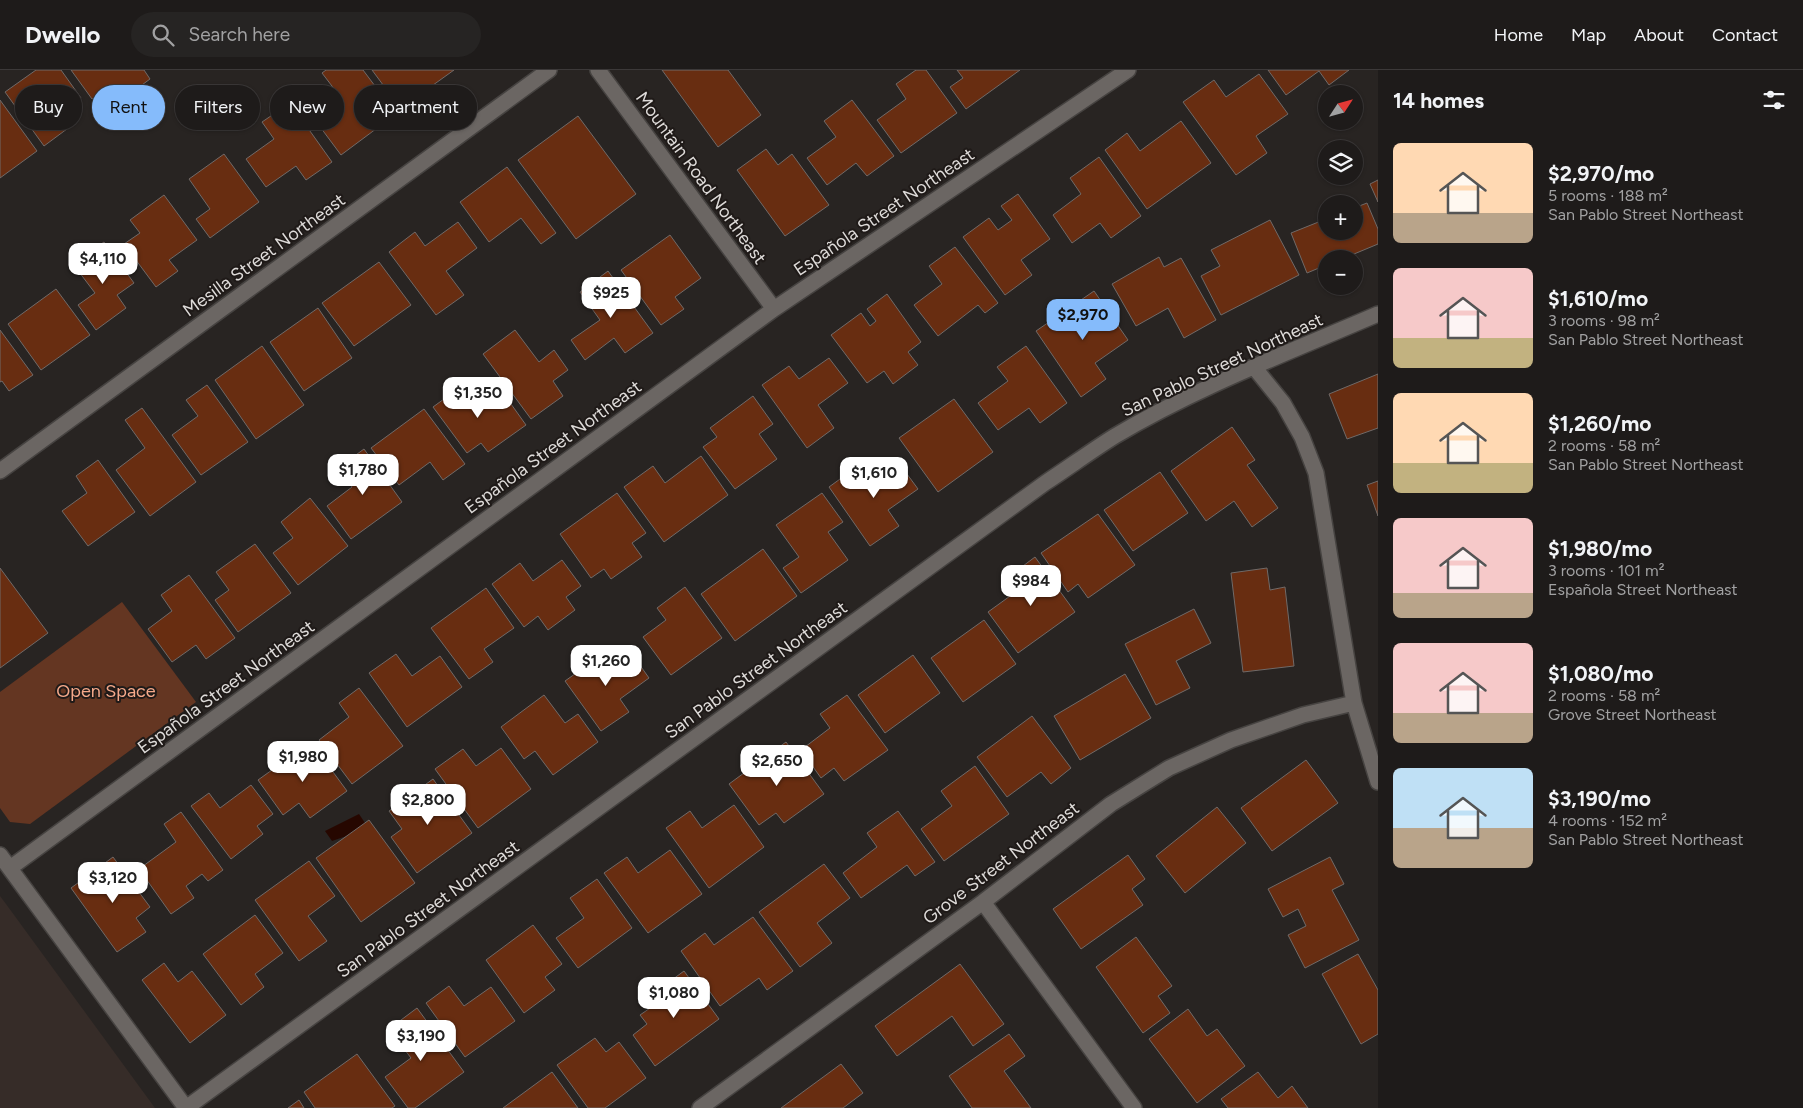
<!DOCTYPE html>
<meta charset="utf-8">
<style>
body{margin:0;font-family:Figtree,sans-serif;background:#262423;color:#f1f3f6;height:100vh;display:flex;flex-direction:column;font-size:19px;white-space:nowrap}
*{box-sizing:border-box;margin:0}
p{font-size:16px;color:#a1a1a2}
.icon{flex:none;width:28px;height:28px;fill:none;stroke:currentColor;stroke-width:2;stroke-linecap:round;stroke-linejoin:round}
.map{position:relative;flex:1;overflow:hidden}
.details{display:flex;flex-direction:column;background:#1e1b1a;width:425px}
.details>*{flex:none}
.hud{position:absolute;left:15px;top:15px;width:475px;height:45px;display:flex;gap:10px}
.needle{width:32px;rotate:54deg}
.fabs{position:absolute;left:1318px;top:15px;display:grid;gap:10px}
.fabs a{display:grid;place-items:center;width:45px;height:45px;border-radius:50%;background:#1e1b1a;box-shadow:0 1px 4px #0004,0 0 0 1px #3c3939;font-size:25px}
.price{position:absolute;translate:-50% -42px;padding:0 11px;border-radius:10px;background:#fff;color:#222;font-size:16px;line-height:32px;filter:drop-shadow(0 1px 2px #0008)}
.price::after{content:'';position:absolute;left:50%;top:30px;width:15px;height:11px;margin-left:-8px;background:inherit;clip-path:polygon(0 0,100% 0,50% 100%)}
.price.current{background:#85bbfb;color:#111}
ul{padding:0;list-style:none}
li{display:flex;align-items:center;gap:15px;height:125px;padding:0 15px}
li span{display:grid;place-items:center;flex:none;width:140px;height:100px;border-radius:8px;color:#555}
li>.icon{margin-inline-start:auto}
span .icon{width:60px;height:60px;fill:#fffc;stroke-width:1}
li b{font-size:21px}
h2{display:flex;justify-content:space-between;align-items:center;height:60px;padding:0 15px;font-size:21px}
.tag{padding:0 18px;border-radius:22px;background:#1e1b1a;box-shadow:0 1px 4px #0004,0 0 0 1px #3c3939;font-size:18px;line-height:45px}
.tag.current{background:#85bbfb;color:#111}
header{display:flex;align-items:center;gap:30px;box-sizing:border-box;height:70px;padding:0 25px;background:#1e1b1a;border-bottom:1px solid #3c3939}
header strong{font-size:24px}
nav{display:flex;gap:28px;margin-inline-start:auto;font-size:18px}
.search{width:350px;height:45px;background:#262423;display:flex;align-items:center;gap:12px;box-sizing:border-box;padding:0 18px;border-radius:28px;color:#a1a1a2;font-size:19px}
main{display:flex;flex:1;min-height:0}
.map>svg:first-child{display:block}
.built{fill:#362c28}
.green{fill:#643622}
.water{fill:#260700}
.building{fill:#682d11;stroke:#706a68}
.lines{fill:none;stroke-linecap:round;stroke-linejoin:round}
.minor-casing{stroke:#464341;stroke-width:18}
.minor{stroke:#6b6663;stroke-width:15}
.labels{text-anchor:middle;stroke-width:4;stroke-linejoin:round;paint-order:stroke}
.street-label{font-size:18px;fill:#dedbd9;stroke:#1f1a18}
.park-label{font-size:18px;fill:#f5a98a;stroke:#1f1a18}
</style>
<header>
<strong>Dwello</strong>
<div class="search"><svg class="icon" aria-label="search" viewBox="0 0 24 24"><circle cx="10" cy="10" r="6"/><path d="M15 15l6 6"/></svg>Search here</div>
<nav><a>Home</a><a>Map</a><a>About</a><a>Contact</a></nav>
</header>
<main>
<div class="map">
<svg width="1378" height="1038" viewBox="0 0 1378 1038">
<rect width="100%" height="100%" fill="#282422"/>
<!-- built -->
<path class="built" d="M 0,826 L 6,834 L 155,1038 L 0,1038 Z"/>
<!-- green -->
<path class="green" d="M 122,532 L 196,632 L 30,754 L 10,752 L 0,738 L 0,622 Z"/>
<!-- water -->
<path class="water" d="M 359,744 L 367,756 L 355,763 L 332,771 L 325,761 Z"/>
<!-- building -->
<path class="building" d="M 36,0 L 61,0 L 81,28 L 65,40 L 75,53 L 44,76 L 5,22 Z
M 71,0 L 144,0 L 150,9 L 119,32 L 109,17 L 92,29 Z
M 326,0 L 363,0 L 396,44 L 341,85 L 315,50 L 321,46 L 313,36 L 335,20 L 322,3 Z
M 372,0 L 454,0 L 415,28 L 406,17 L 392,27 Z
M 662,0 L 728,0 L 761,45 L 718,77 Z
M 916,0 L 926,0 L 957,43 L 901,83 L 877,50 L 906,29 L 896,14 Z
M 957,0 L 1020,0 L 966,39 L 950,17 L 963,8 Z
M 1268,0 L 1349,0 L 1329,15 L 1319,1 L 1286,25 Z
M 1259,4 L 1288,44 L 1256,66 L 1267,83 L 1236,105 L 1183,32 L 1214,10 L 1226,27 Z
M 0,30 L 37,81 L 0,108 Z
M 852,30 L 894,86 L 867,106 L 856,93 L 827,115 L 807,88 L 836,67 L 824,51 Z
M 290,33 L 332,92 L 306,110 L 296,96 L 266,117 L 246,89 L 274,69 L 262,52 Z
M 578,46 L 636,124 L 576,169 L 518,90 Z
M 1181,51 L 1211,93 L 1147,139 L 1105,80 L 1127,63 L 1140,81 Z
M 766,79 L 778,95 L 792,84 L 829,135 L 785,166 L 737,100 Z
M 224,84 L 259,132 L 210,168 L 196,149 L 210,139 L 189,109 Z
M 1099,87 L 1141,146 L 1111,168 L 1100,153 L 1072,173 L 1053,145 L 1081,124 L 1070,108 Z
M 507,97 L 556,163 L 541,174 L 521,148 L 489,172 L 460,132 Z
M 1378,110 L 1378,132 L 1370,114 Z
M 1018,124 L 1050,169 L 1021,190 L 1032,205 L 1005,225 L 963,167 L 989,148 L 998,160 L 1012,150 L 1001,136 Z
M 164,125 L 197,170 L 169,190 L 178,201 L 156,217 L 124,174 L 140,163 L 130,150 Z
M 1367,133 L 1378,159 L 1378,174 L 1342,189 L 1326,189 L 1326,195 L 1307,203 L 1291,163 L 1326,149 L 1326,161 L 1354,161 L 1354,138 Z
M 1270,150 L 1299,205 L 1221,245 L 1201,206 L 1220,196 L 1211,180 Z
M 458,152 L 477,178 L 446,201 L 464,225 L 436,245 L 389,182 L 415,162 L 425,176 Z
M 670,165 L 701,208 L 675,227 L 684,239 L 661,255 L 621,200 Z
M 104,172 L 134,213 L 117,225 L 126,238 L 96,260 L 78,235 L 95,223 L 73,194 Z
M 955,177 L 998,233 L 985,243 L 978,235 L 938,266 L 914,235 L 942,214 L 929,196 Z
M 1159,187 L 1164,197 L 1181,188 L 1216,250 L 1184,268 L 1168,238 L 1136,256 L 1112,214 Z
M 379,192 L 411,235 L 354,276 L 322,233 Z
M 608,201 L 653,263 L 625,283 L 614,268 L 585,290 L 571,270 L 600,250 L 580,222 Z
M 56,219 L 90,265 L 41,300 L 8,254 Z
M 1094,221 L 1128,270 L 1095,293 L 1106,309 L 1081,327 L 1036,261 Z
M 887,224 L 921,272 L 908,282 L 918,295 L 893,314 L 884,301 L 867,313 L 831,265 L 861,243 L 870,256 L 876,251 L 867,239 Z
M 318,238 L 352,288 L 304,321 L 270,272 Z
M 0,260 L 33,305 L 9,321 L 2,311 L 0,312 Z
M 515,260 L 539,292 L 554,280 L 568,300 L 553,311 L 563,326 L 531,349 L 483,284 Z
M 262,276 L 304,335 L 256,369 L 215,310 Z
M 1026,276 L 1067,333 L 1040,353 L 1029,338 L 998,360 L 978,333 L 1008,311 L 997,297 Z
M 829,288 L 848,313 L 818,335 L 834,358 L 807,378 L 762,315 L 789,296 L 799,309 Z
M 1378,304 L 1378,358 L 1347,369 L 1329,324 Z
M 470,310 L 490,338 L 506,327 L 526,355 L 488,382 L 481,373 L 467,383 L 433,337 Z
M 207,315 L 248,372 L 201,405 L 172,365 L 198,346 L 186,330 Z
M 753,326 L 773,354 L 759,364 L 777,389 L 735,419 L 703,377 L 717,367 L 710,358 Z
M 954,329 L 993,382 L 938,422 L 899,368 Z
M 142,338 L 196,412 L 150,446 L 116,400 L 145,378 L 125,350 Z
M 424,339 L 465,394 L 443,410 L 430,392 L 399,415 L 371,378 Z
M 1232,357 L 1255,390 L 1247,395 L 1278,438 L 1252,457 L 1234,431 L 1206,451 L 1171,401 Z
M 364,379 L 402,432 L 351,469 L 327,436 L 352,417 L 338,398 Z
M 701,386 L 728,425 L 664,472 L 624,417 L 653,396 L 665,413 Z
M 896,389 L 918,419 L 888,440 L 899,456 L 870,476 L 829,417 L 858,396 L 868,410 Z
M 98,390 L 135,442 L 88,476 L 62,441 L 87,423 L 76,406 Z
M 1160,402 L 1188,443 L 1133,481 L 1104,440 Z
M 1378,411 L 1378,446 L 1367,415 Z
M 617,423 L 646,463 L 632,473 L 642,487 L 611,509 L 604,499 L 591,508 L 560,464 Z
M 822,423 L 843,452 L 828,462 L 848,490 L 801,523 L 783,498 L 799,487 L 776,455 Z
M 310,428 L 348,476 L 298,515 L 273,483 L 293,468 L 281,452 Z
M 1098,444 L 1135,495 L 1088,528 L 1078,514 L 1068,522 L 1041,483 Z
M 255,474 L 291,523 L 238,562 L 215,530 L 229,520 L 216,502 Z
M 763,479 L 797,526 L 735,571 L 701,524 Z
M 1035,487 L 1075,542 L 1018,583 L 988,542 L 1017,521 L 1007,508 Z
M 562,490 L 581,516 L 566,527 L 575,540 L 548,560 L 538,546 L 524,557 L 492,514 L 520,493 L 533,511 Z
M 0,498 L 48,563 L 0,598 Z
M 1267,498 L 1270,520 L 1285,517 L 1294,596 L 1243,602 L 1231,503 Z
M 189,505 L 235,568 L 206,589 L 196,575 L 172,592 L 148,559 L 172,541 L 161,525 Z
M 685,517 L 722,568 L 671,605 L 643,567 L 666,550 L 657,538 Z
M 486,518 L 514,558 L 484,579 L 493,592 L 469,609 L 431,558 Z
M 1194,539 L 1211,573 L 1176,591 L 1190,618 L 1156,635 L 1125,574 Z
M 984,550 L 1016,594 L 963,632 L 931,588 Z
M 607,581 L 617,595 L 632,584 L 649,608 L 620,629 L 629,642 L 601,661 L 565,611 Z
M 396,584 L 412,606 L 440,586 L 462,617 L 407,657 L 369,603 Z
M 913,585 L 940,623 L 885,663 L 858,625 Z
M 1125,604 L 1151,648 L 1080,690 L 1054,646 Z
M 359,618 L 403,676 L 352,714 L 319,670 L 349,647 L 339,633 Z
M 544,625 L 565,653 L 578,644 L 598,672 L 553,705 L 535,681 L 524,689 L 501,657 Z
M 847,625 L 888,680 L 844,711 L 834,698 L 821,708 L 801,680 L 830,658 L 820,644 Z
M 1032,646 L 1071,698 L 1051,714 L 1041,702 L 1007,727 L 977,687 Z
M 311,672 L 347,721 L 310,748 L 299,733 L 283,745 L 258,710 Z
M 786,672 L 824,724 L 784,753 L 776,743 L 759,755 L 729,714 Z
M 501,678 L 531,719 L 478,758 L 435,699 L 463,679 L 476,696 Z
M 1306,690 L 1338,733 L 1272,781 L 1241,738 Z
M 975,696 L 1009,744 L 944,791 L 921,759 L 952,736 L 941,721 Z
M 433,709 L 472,763 L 417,803 L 391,767 L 402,759 L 389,741 Z
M 251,715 L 273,744 L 257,756 L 263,764 L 231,789 L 191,736 L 209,723 L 220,738 Z
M 734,735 L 764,777 L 709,818 L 666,758 L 690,741 L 702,758 Z
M 1217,737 L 1246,773 L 1185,823 L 1156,786 Z
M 898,741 L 935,792 L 915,806 L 907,795 L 861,828 L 843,803 L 877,777 L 867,763 Z
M 181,742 L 223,800 L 208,811 L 202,804 L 186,816 L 194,828 L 171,844 L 139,799 L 176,772 L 164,754 Z
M 369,750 L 415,813 L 361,852 L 316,788 Z
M 670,780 L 702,824 L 648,863 L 604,803 L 627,787 L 638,803 Z
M 1128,785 L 1145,809 L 1132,819 L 1143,835 L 1081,879 L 1053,839 Z
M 113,787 L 150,837 L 136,848 L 146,862 L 117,882 L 71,818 Z
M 1330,787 L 1344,814 L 1332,820 L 1359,870 L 1305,898 L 1288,865 L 1306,856 L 1298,839 L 1283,847 L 1268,819 Z
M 309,791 L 335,826 L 308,846 L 327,871 L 299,891 L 255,830 Z
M 824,794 L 850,828 L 817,853 L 832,873 L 800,897 L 759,842 Z
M 597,809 L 632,858 L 578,898 L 556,868 L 584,848 L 570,828 Z
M 255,845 L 283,883 L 255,904 L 264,917 L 241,935 L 203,884 Z
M 753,847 L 793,901 L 767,920 L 759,908 L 720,936 L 681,881 L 705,863 L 714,875 Z
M 533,855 L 562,894 L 545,907 L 555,920 L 524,943 L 486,890 Z
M 1136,867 L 1172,916 L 1158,926 L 1170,943 L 1143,963 L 1096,897 Z
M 1358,884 L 1378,920 L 1378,964 L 1361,974 L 1322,904 Z
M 164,893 L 178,912 L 192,901 L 226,945 L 190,973 L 142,910 Z
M 960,894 L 1004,954 L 973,976 L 952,946 L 897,986 L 875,956 Z
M 684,901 L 719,949 L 655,996 L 633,965 L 647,954 L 640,945 L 656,934 L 650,926 Z
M 449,916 L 464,936 L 491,917 L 515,951 L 465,987 L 426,933 Z
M 417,938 L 464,1002 L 415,1038 L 408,1038 L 385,1007 L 411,988 L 389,959 Z
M 1188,939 L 1207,966 L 1217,959 L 1245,996 L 1197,1033 L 1149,969 Z
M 1009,964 L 1025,986 L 1004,1001 L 1031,1038 L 972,1038 L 949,1006 Z
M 595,968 L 606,982 L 619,972 L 646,1008 L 605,1038 L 588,1038 L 557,995 Z
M 357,984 L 395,1036 L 392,1038 L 315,1038 L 304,1022 Z
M 841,994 L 863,1023 L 843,1038 L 781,1038 Z
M 552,1002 L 578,1038 L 503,1038 Z
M 1258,1002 L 1278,1028 L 1292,1016 L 1308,1038 L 1228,1038 L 1221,1029 Z
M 299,1030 L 304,1038 L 288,1038 Z"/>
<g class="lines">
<defs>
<path id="minor" d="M 598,0 L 774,239
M 1254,297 L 1283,333 L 1302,367 L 1316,403 L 1354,633 L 1378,712
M 0,401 L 549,0
M 0,785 L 186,1038
M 10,798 L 774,239 L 1128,0
M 983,832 L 1134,1038
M 186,1038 L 1045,413 C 1068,398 1091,381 1115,366 C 1197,317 1290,282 1378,244
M 700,1038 L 983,832 L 1111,734 L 1169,698 L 1231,670 L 1303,645 L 1354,633"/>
</defs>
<!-- minor casing -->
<use href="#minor" class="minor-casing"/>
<!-- minor -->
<use href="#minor" class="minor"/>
</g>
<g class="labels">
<!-- street labels -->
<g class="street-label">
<text transform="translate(701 108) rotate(54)" y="6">Mountain Road Northeast</text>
<text transform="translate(884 142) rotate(-34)" y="6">Española Street Northeast</text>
<text transform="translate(264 185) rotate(-36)" y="6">Mesilla Street Northeast</text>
<text transform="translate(1222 295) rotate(-25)" y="6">San Pablo Street Northeast</text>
<text transform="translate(553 377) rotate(-36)" y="6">Española Street Northeast</text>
<text transform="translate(756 600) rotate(-36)" y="6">San Pablo Street Northeast</text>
<text transform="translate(226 617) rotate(-36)" y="6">Española Street Northeast</text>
<text transform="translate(1001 793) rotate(-37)" y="6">Grove Street Northeast</text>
<text transform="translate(428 839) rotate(-36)" y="6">San Pablo Street Northeast</text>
</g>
<!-- park labels -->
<g class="park-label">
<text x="106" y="627">Open Space</text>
</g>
</g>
</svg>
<div class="fabs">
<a><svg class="needle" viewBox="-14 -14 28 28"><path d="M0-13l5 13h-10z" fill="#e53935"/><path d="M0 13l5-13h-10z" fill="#a1a1a2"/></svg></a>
<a><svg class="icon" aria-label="layers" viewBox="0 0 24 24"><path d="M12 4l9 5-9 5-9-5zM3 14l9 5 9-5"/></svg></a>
<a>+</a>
<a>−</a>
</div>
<b class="price" style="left:103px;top:215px">$4,110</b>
<b class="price" style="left:611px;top:249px">$925</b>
<b class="price current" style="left:1083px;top:271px">$2,970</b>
<b class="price" style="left:478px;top:349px">$1,350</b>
<b class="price" style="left:363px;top:426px">$1,780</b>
<b class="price" style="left:874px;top:429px">$1,610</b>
<b class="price" style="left:1031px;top:537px">$984</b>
<b class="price" style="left:606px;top:617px">$1,260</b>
<b class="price" style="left:303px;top:713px">$1,980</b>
<b class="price" style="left:777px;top:717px">$2,650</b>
<b class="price" style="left:428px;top:756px">$2,800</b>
<b class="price" style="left:113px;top:834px">$3,120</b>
<b class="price" style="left:674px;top:949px">$1,080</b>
<b class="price" style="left:421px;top:992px">$3,190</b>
<div class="hud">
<a class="tag">Buy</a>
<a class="tag current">Rent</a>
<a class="tag">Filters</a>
<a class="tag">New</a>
<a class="tag">Apartment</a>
</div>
</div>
<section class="details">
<h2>14 homes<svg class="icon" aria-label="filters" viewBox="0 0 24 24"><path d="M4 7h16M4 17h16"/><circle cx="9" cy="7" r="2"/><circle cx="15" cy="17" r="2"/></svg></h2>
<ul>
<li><span style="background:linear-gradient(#ffd9b3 70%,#b9a48a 0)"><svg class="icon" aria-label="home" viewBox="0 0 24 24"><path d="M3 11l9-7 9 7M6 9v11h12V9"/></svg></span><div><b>$2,970/mo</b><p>5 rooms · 188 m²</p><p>San Pablo Street Northeast</p></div></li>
<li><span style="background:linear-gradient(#f6c9c9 70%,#c2b280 0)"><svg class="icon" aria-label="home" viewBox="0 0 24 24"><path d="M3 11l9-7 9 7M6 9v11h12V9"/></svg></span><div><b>$1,610/mo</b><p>3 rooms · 98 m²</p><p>San Pablo Street Northeast</p></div></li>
<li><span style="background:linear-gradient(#ffd9b3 70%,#c2b280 0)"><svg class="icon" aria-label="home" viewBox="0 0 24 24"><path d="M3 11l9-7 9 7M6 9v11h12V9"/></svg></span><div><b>$1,260/mo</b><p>2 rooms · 58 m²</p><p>San Pablo Street Northeast</p></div></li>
<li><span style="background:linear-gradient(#f6c9c9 75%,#b9a48a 0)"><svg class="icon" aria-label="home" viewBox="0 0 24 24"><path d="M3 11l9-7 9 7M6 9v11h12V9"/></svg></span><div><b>$1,980/mo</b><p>3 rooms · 101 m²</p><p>Española Street Northeast</p></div></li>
<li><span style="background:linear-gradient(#f6c9c9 70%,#b9a48a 0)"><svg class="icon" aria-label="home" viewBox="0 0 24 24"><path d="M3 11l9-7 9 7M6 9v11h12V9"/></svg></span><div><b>$1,080/mo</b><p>2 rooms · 58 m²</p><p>Grove Street Northeast</p></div></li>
<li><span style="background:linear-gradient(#bfe0f5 60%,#b9a48a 0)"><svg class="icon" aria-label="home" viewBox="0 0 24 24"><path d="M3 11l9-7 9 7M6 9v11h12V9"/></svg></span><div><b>$3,190/mo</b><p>4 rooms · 152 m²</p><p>San Pablo Street Northeast</p></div></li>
</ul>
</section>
</main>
